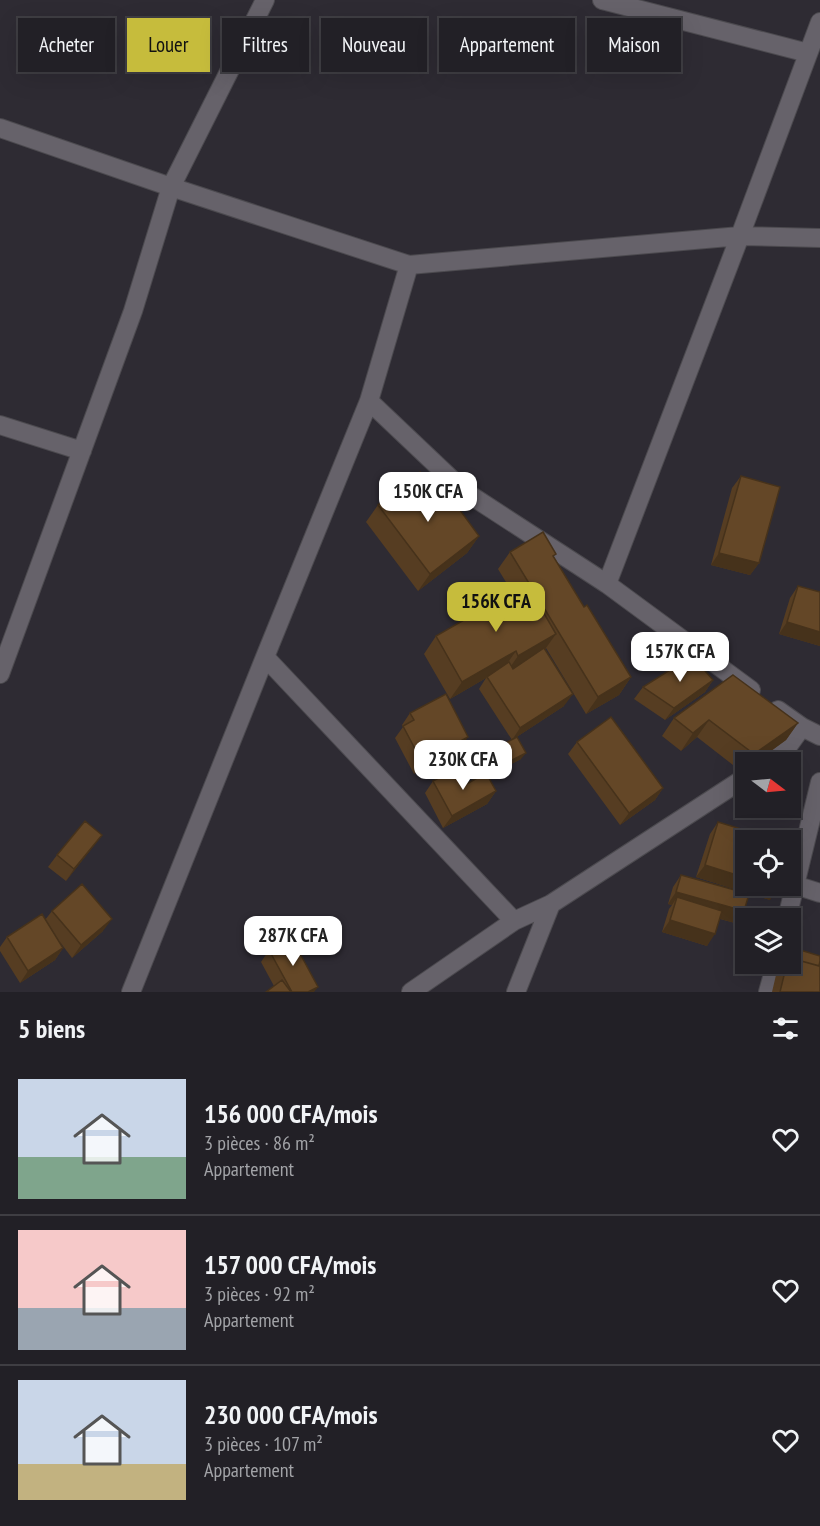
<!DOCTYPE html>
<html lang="fr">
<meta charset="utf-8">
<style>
body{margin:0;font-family:"PT Sans Narrow",sans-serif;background:#2e2d32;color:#f1f3f6;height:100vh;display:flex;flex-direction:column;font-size:22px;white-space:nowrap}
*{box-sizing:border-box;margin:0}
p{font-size:20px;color:#a2a3a7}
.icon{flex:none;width:33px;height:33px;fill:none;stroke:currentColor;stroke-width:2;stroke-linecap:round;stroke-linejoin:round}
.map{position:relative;height:992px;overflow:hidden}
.sheet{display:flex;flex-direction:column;background:#222026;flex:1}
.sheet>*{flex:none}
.hud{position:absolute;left:18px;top:18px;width:784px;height:54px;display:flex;gap:12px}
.needle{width:39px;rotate:106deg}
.tools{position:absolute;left:735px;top:752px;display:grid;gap:12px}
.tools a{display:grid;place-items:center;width:66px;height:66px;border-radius:0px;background:#222026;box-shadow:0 6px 24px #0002,0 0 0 2px #3f3e43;font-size:30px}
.price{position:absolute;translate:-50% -51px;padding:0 14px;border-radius:12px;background:#fff;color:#222;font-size:20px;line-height:39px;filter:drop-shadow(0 2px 3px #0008)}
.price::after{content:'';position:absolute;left:50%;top:36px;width:18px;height:14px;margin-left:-9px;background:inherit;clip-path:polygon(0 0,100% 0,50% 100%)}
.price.selected{background:#c6bc3c;color:#111}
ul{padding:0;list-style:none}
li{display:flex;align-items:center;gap:18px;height:150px;padding:0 18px}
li+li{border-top:2px solid #3f3e43}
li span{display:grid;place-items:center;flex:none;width:168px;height:120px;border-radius:0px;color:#555}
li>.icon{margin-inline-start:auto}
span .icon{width:72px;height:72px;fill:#fffc;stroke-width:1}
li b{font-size:26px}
h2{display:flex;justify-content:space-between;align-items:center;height:72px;padding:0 18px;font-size:26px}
.chip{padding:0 21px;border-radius:0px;background:#222026;box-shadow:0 6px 24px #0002,0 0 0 2px #3f3e43;font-size:21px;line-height:54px}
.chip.selected{background:#c6bc3c;color:#111}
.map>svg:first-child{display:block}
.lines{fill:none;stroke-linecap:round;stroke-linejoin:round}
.minor-casing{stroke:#4c4a4f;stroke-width:20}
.minor{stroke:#66626a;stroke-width:18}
.wall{fill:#563d22}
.shaded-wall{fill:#46321b}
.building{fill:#644727;stroke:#46321b;stroke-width:1.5}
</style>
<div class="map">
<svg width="820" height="992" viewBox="0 0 820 992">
<rect width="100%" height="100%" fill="#2e2b33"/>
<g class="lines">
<defs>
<path id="minor" d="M 602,0 L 808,53
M 0,128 L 171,187 L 409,265 L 740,236 L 820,238
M 369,401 L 464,491 L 607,584 L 751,690
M 0,425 L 82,451
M 607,584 L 740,236 L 820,22
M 265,657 L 514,921
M 0,674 L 133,311 L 171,187 L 265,0
M 778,710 L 802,727 L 820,736
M 768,762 L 789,745 L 802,727
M 795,885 L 820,893
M 787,918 L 820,782
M 131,992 L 265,657 L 369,401 L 409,265
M 411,992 L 514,921 L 551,904 L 746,777
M 516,992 L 551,904
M 768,992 L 776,963"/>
</defs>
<!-- minor casing -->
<use href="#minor" class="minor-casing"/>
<!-- minor -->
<use href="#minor" class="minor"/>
</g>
<!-- wall -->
<path class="wall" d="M 741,476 L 759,563 L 750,575 L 711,565 L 732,488 Z
M 445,503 L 479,536 L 467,553 L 418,591 L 366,522 L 378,505 Z
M 510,552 L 554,557 L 584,607 L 631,677 L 619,695 L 586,714 L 546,648 L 545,650 L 564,706 L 515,738 L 521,759 L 500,770 L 492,754 L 496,748 L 512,740 L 479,689 L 486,678 L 450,699 L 424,654 L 436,636 L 512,592 L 498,569 Z
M 798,586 L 820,592 L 820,646 L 779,634 L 790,598 Z
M 713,680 L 705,692 L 665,720 L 634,699 L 643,687 Z
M 410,713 L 460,749 L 414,774 L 395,738 L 403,727 L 402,725 Z
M 674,718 L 798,723 L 786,740 L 756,762 L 746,762 L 746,769 L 742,772 L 697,737 L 681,751 L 662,736 Z
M 577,742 L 663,788 L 655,800 L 620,825 L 568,754 Z
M 433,781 L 465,785 L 496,791 L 487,804 L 443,828 L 425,793 Z
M 718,822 L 770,900 L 696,877 L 710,834 Z
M 102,835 L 66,881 L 48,867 L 57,855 Z
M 681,875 L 735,923 L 720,919 L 707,946 L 662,932 L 669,909 L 672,905 L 668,904 L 673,887 Z
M 52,911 L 103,931 L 72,958 L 60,942 L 63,948 L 55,960 L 20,983 L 0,951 L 0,947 L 7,937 L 45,920 Z
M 797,949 L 819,966 L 820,992 L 772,992 L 776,975 L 785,963 L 790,963 L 793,955 Z
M 269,950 L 314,992 L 266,992 L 274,986 L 261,962 Z"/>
<!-- shaded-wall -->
<path class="shaded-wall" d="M 479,536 L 467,553 L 418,591 L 430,574 Z
M 719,553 L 759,563 L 750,575 L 711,565 Z
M 787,622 L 820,632 L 820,646 L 779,634 Z
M 556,634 L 543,652 L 506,673 L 518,656 Z
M 516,651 L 504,668 L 487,677 L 486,678 L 450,699 L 462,682 Z
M 631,677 L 619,695 L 586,714 L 598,697 Z
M 713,680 L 705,692 L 665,720 L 674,708 Z
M 573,694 L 564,706 L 512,740 L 520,728 Z
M 709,720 L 697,737 L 681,751 L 693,733 Z
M 798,723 L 786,740 L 756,762 L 749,762 L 754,754 Z
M 468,737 L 460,749 L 414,774 L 422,762 Z
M 526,753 L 521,759 L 500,770 L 504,764 Z
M 663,788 L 655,800 L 620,825 L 629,813 Z
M 496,791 L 487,804 L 443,828 L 452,816 Z
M 102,835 L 93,847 L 66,881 L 74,869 Z
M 705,865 L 746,878 L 746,885 L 769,885 L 778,888 L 770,900 L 696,877 Z
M 676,892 L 744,911 L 735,923 L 674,906 L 677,897 L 672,905 L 668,904 Z
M 112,919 L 103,931 L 72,958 L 81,945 Z
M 670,920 L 715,934 L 707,946 L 662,932 Z
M 63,948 L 55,960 L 20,983 L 28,971 Z
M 318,987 L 314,992 L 308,992 Z"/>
<!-- building -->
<path class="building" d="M 420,472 L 445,503 L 451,498 L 479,536 L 430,574 L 378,505 Z
M 741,476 L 780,487 L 759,563 L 719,553 Z
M 543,532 L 556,554 L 553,556 L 584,607 L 587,605 L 631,677 L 598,697 L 510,552 Z
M 527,584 L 556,634 L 518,656 L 516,651 L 462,682 L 436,636 Z
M 798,586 L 820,592 L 820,632 L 787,622 Z
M 544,648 L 573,694 L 520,728 L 487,677 L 509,662 L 513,669 Z
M 692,656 L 713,680 L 674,708 L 643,687 Z
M 733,675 L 798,723 L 754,754 L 709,720 L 693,733 L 674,718 Z
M 446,694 L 468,737 L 422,762 L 403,726 L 414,720 L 410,713 Z
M 611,717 L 663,788 L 629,813 L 577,742 Z
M 517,737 L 526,753 L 504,764 L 496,748 Z
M 456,769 L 465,785 L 486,773 L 496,791 L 452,816 L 433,781 Z
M 85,821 L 102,835 L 74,869 L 57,855 Z
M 718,822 L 777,840 L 746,840 L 746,878 L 705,865 Z
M 681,875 L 749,894 L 744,911 L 676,892 Z
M 82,884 L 112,919 L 81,945 L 52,911 Z
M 769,885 L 779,885 L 778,888 Z
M 677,897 L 722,911 L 715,934 L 670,920 Z
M 42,914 L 63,948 L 28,971 L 7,937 Z
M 291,937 L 318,987 L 308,992 L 292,992 L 269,950 Z
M 797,949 L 820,956 L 820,961 L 819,966 L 794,959 Z
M 790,958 L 820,966 L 820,992 L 780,992 L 787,963 L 790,963 Z
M 282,980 L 291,992 L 266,992 Z"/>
</svg>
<div class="tools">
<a><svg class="needle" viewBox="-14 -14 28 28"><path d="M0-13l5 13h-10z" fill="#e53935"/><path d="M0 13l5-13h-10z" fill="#a2a3a7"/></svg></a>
<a><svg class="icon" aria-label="locate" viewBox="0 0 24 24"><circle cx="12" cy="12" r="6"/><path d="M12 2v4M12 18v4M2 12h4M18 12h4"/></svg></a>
<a><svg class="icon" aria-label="layers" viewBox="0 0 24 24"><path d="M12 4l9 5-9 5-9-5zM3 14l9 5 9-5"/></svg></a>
</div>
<b class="price" style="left:428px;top:523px">150K CFA</b>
<b class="price selected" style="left:496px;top:633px">156K CFA</b>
<b class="price" style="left:680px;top:683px">157K CFA</b>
<b class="price" style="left:463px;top:791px">230K CFA</b>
<b class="price" style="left:293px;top:967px">287K CFA</b>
<div class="hud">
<a class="chip">Acheter</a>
<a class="chip selected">Louer</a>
<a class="chip">Filtres</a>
<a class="chip">Nouveau</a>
<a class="chip">Appartement</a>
<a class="chip">Maison</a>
</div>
</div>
<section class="sheet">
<h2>5 biens<svg class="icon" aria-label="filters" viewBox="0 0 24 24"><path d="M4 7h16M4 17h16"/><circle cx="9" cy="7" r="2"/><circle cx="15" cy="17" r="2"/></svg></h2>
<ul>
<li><span style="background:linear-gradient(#c9d6e8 65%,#7fa58c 0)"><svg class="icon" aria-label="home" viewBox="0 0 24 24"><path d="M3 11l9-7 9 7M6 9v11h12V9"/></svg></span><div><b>156 000 CFA/mois</b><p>3 pièces · 86 m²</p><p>Appartement</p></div><svg class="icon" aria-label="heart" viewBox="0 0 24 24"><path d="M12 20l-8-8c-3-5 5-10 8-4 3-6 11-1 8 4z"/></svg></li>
<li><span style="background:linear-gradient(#f6c9c9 65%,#9aa5b1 0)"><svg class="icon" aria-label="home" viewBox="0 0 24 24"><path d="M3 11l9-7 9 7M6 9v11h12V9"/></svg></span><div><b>157 000 CFA/mois</b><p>3 pièces · 92 m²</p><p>Appartement</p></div><svg class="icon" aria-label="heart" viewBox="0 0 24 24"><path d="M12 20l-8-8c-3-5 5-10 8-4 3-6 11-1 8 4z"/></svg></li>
<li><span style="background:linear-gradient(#c9d6e8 70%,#c2b280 0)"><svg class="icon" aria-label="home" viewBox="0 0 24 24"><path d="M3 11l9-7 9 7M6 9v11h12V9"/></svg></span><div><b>230 000 CFA/mois</b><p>3 pièces · 107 m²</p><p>Appartement</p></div><svg class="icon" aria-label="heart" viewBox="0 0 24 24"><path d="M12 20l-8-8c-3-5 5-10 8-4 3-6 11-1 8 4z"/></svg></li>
</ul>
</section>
